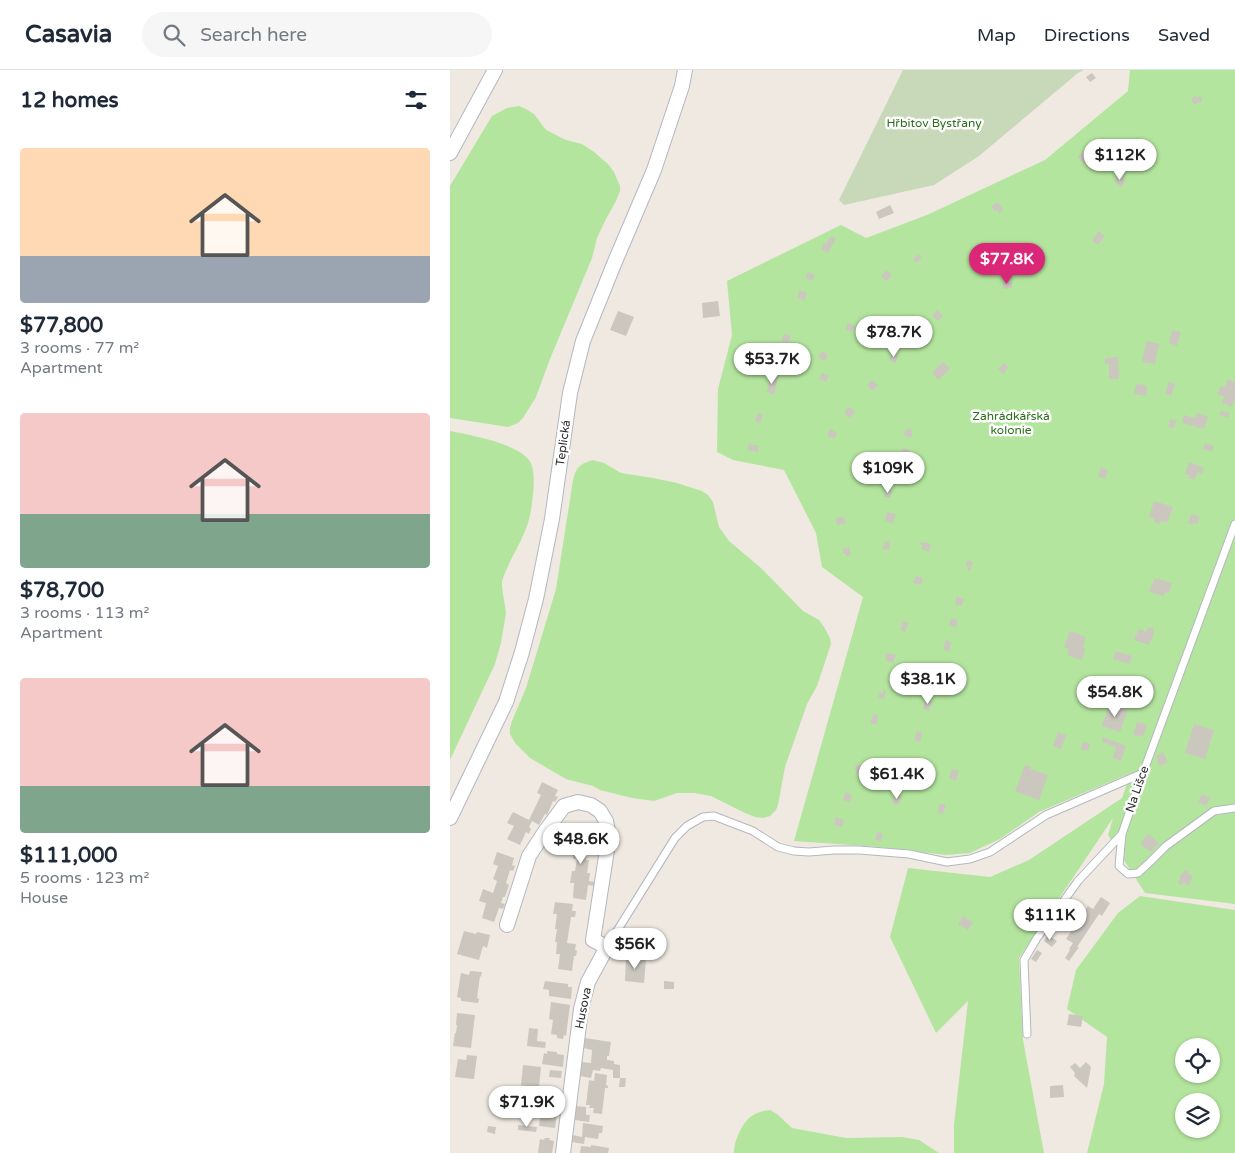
<!DOCTYPE html>
<meta charset="utf-8">
<style>
body{margin:0;font-family:"Varela Round",sans-serif;background:#f6f6f7;color:#1f2937;height:100vh;display:flex;flex-direction:column;font-size:19px;white-space:nowrap}
*{box-sizing:border-box;margin:0}
p{font-size:16px;color:#747a83}
.icon{flex:none;width:28px;height:28px;fill:none;stroke:currentColor;stroke-width:2;stroke-linecap:round;stroke-linejoin:round}
.map{position:relative;flex:1;overflow:hidden}
.drawer{display:flex;flex-direction:column;background:#fff;width:450px}
.drawer>*{flex:none}
.tools{position:absolute;left:725px;top:968px;display:grid;gap:10px}
.tools a{display:grid;place-items:center;width:45px;height:45px;border-radius:50%;background:#fff;box-shadow:0 1px 4px #0004;font-size:25px}
.price{position:absolute;translate:-50% -42px;padding:0 11px;border-radius:18px;background:#fff;color:#222;font-size:16px;line-height:32px;filter:drop-shadow(0 1px 2px #0008)}
.price::after{content:'';position:absolute;left:50%;top:30px;width:15px;height:11px;margin-left:-8px;background:inherit;clip-path:polygon(0 0,100% 0,50% 100%)}
.price.on{background:#db2777;color:#fff}
ul{padding:0;list-style:none}
li{display:grid;align-content:center;gap:10px;height:265px;padding:0 20px}
li span{display:grid;place-items:center;height:155px;border-radius:5px;color:#555}
li>.icon{margin-inline-start:auto}
span .icon{width:90px;height:90px;fill:#fffc;stroke-width:1}
li b{font-size:21px}
h2{display:flex;justify-content:space-between;align-items:center;height:60px;padding:0 20px;font-size:21px}
header{display:flex;align-items:center;gap:30px;box-sizing:border-box;height:70px;padding:0 25px;background:#fff;border-bottom:1px solid #e0e1e3}
header strong{font-size:24px}
nav{display:flex;gap:28px;margin-inline-start:auto;font-size:18px}
.search{width:350px;height:45px;background:#f6f6f7;display:flex;align-items:center;gap:12px;box-sizing:border-box;padding:0 18px;border-radius:28px;color:#747a83;font-size:19px}
main{display:flex;flex:1;min-height:0}
.map>svg:first-child{display:block}
.green{fill:#b4e59e;fill-rule:evenodd}
.cemetery{fill:#c7d9b8}
.building{fill:#cbc7bf}
.lines{fill:none;stroke-linecap:round;stroke-linejoin:round}
.lane-casing{stroke:#b4b7c1;stroke-width:9}
.street-casing{stroke:#b4b7c1;stroke-width:16}
.lane{stroke:#fff;stroke-width:7}
.street{stroke:#fff;stroke-width:14}
.labels{text-anchor:middle;stroke-width:5;stroke-linejoin:round;paint-order:stroke}
.park-label{font-size:12px;fill:#2a6e1b;stroke:#fff}
.street-label{font-size:12px;fill:#2e2e2e;stroke:#fff}
</style>
<header>
<strong>Casavia</strong>
<div class="search"><svg class="icon" aria-label="search" viewBox="0 0 24 24"><circle cx="10" cy="10" r="6"/><path d="M15 15l6 6"/></svg>Search here</div>
<nav><a>Map</a><a>Directions</a><a>Saved</a></nav>
</header>
<main>
<section class="drawer">
<h2>12 homes<svg class="icon" aria-label="filters" viewBox="0 0 24 24"><path d="M4 7h16M4 17h16"/><circle cx="9" cy="7" r="2"/><circle cx="15" cy="17" r="2"/></svg></h2>
<ul>
<li><span style="background:linear-gradient(#ffd9b3 70%,#9aa5b1 0)"><svg class="icon" aria-label="home" viewBox="0 0 24 24"><path d="M3 11l9-7 9 7M6 9v11h12V9"/></svg></span><div><b>$77,800</b><p>3 rooms · 77 m²</p><p>Apartment</p></div></li>
<li><span style="background:linear-gradient(#f6c9c9 65%,#7fa58c 0)"><svg class="icon" aria-label="home" viewBox="0 0 24 24"><path d="M3 11l9-7 9 7M6 9v11h12V9"/></svg></span><div><b>$78,700</b><p>3 rooms · 113 m²</p><p>Apartment</p></div></li>
<li><span style="background:linear-gradient(#f6c9c9 70%,#7fa58c 0)"><svg class="icon" aria-label="home" viewBox="0 0 24 24"><path d="M3 11l9-7 9 7M6 9v11h12V9"/></svg></span><div><b>$111,000</b><p>5 rooms · 123 m²</p><p>House</p></div></li>
</ul>
</section>
<div class="map">
<svg width="785" height="1083" viewBox="0 0 785 1083">
<rect width="100%" height="100%" fill="#efe9e1"/>
<!-- green -->
<path class="green" d="M 680,0 L 785,0 L 785,834 L 695,823 L 658,765 L 663,748 L 569,888 L 573,970 L 594,1083 L 504,1083 L 504,1055 L 518,931 L 486,963 L 440,867 L 458,798 L 540,807 L 579,790 L 672,728 L 681,703 L 589,742 L 550,769 L 520,783 L 496,785 L 429,777 L 344,771 L 413,527 L 372,497 L 366,463 L 334,400 L 283,390 L 267,382 L 268,319 L 282,265 L 277,211 L 391,155 L 416,168 L 477,145 L 595,90 L 678,21 Z
M 69,36 L 76,39 L 84,44 L 96,60 L 116,70 L 132,74 L 144,82 L 158,94 L 164,102 L 170,116 L 170,121 L 165,133 L 156,149 L 147,168 L 142,188 L 100,289 L 86,327 L 73,348 L 68,353 L 58,357 L 0,348 L 0,116 L 42,46 L 57,38 Z
M 0,361 C 20,365 66,373 79,390 C 85,398 84,414 83,424 C 82,436 80,450 75,461 C 68,478 58,493 52,511 L 52,517 L 56,543 L 51,573 L 45,594 L 0,690 Z
M 143,390 L 154,393 L 171,403 L 203,408 L 227,413 L 252,421 L 258,425 L 263,432 L 269,457 L 279,471 L 311,498 L 353,541 L 369,550 L 374,557 L 380,568 L 381,574 L 367,616 L 357,634 L 335,697 L 328,735 L 326,740 L 320,746 L 314,748 L 305,747 L 295,743 L 261,726 L 244,723 L 227,723 L 204,731 L 182,728 L 150,720 L 143,716 L 116,709 L 80,688 L 65,673 L 60,664 L 60,658 L 62,651 L 76,618 L 106,519 L 123,410 C 127,396 130,394 143,390 Z
M 690,826 L 785,840 L 785,1083 L 637,1083 L 654,1014 L 657,967 L 617,939 L 626,900 L 668,843 ZM 734,976 L 761,976 L 761,1004 L 734,1004 ZM 734,1031 L 761,1031 L 761,1059 L 734,1059 Z
M 320,1040 L 327,1044 L 342,1058 L 396,1068 L 452,1067 L 469,1070 L 489,1083 L 284,1083 C 284,1075 286,1070 289,1063 C 296,1048 303,1042 320,1040 Z"/>
<!-- cemetery -->
<path class="cemetery" d="M 453,0 L 634,0 L 628,3 L 529,86 L 484,115 L 394,135 L 389,130 Z"/>
<!-- building -->
<path class="building" d="M 642,3 L 646,8 L 640,12 L 636,7 Z
M 745,26 L 747,28 L 750,26 L 753,30 L 744,35 L 741,29 Z
M 687,75 L 694,79 L 688,91 L 680,86 Z
M 633,82 L 639,90 L 634,94 L 628,87 Z
M 670,105 L 676,111 L 671,117 L 664,111 Z
M 548,132 L 553,140 L 549,143 L 547,140 L 545,142 L 541,136 Z
M 440,135 L 444,143 L 429,149 L 426,142 Z
M 649,161 L 655,166 L 648,175 L 642,170 Z
M 381,166 L 386,169 L 378,183 L 371,179 L 374,173 L 376,174 Z
M 468,184 L 472,188 L 466,193 L 463,189 Z
M 537,194 L 539,198 L 541,196 L 543,200 L 536,203 L 533,196 Z
M 436,200 L 442,205 L 437,211 L 431,207 Z
M 358,202 L 365,205 L 362,211 L 355,208 Z
M 553,212 L 562,212 L 562,218 L 553,219 Z
M 350,220 L 357,223 L 354,231 L 347,227 Z
M 268,231 L 270,246 L 253,248 L 252,233 Z
M 487,240 L 493,246 L 488,251 L 482,246 Z
M 168,241 L 184,247 L 176,266 L 160,260 Z
M 398,253 L 405,256 L 402,262 L 395,259 Z
M 475,257 L 480,262 L 475,268 L 472,265 L 473,262 L 472,261 Z
M 722,260 L 731,262 L 727,276 L 719,273 Z
M 334,264 L 341,266 L 338,273 L 331,271 Z
M 458,269 L 463,275 L 459,280 L 456,277 L 458,275 L 455,273 Z
M 696,271 L 709,274 L 705,294 L 692,292 Z
M 372,281 L 378,285 L 375,291 L 368,288 Z
M 443,283 L 448,287 L 445,293 L 439,289 Z
M 668,287 L 669,309 L 659,309 L 659,294 L 655,294 L 655,288 Z
M 493,292 L 500,299 L 488,310 L 482,302 Z
M 554,293 L 559,297 L 553,304 L 548,299 Z
M 372,303 L 379,306 L 376,312 L 369,309 Z
M 321,305 L 328,307 L 324,324 L 317,322 Z
M 778,309 L 785,312 L 785,332 L 784,331 L 782,337 L 772,333 L 774,327 L 767,324 L 771,316 L 775,317 Z
M 422,310 L 428,315 L 423,321 L 417,316 Z
M 719,312 L 725,314 L 721,326 L 715,323 Z
M 686,314 L 696,315 L 697,318 L 696,326 L 684,324 Z
M 398,337 L 405,341 L 400,348 L 394,343 Z
M 771,340 L 780,343 L 778,348 L 769,344 Z
M 308,343 L 313,345 L 310,353 L 305,351 Z
M 747,343 L 758,347 L 754,359 L 732,353 L 734,345 L 745,348 Z
M 720,349 L 727,350 L 724,358 L 718,357 Z
M 458,358 L 463,361 L 461,368 L 454,365 L 455,360 L 457,361 Z
M 380,359 L 387,363 L 384,369 L 377,366 Z
M 755,373 L 764,376 L 762,381 L 753,379 Z
M 299,374 L 309,376 L 308,382 L 297,380 Z
M 453,378 L 460,380 L 457,387 L 450,385 Z
M 739,392 L 754,398 L 752,404 L 748,402 L 744,410 L 738,408 L 739,405 L 735,404 Z
M 651,397 L 658,400 L 655,409 L 648,407 Z
M 449,399 L 456,401 L 454,407 L 447,405 Z
M 436,419 L 442,421 L 440,428 L 434,427 Z
M 704,431 L 723,437 L 717,453 L 711,451 L 710,454 L 704,452 L 705,449 L 699,447 Z
M 437,442 L 446,444 L 443,453 L 435,451 Z
M 741,444 L 750,447 L 747,454 L 743,453 L 742,455 L 738,453 Z
M 394,447 L 395,454 L 387,455 L 386,448 Z
M 439,471 L 440,479 L 433,480 L 433,476 L 435,476 L 434,472 Z
M 471,472 L 473,473 L 474,472 L 481,474 L 479,482 L 471,479 L 473,475 L 470,474 Z
M 399,477 L 401,485 L 396,486 L 396,483 L 393,483 L 392,479 Z
M 517,490 L 523,492 L 520,501 L 517,500 L 519,497 L 516,496 Z
M 466,506 L 473,508 L 471,515 L 463,513 Z
M 705,508 L 722,513 L 719,523 L 715,522 L 714,526 L 699,522 L 702,514 L 703,514 Z
M 506,527 L 514,529 L 512,536 L 505,535 Z
M 501,548 L 508,550 L 506,557 L 499,555 Z
M 453,551 L 459,553 L 455,562 L 450,560 Z
M 698,557 L 704,559 L 703,564 L 704,564 L 699,575 L 684,570 L 689,559 L 696,562 Z
M 620,561 L 636,567 L 633,577 L 636,578 L 631,590 L 617,585 L 619,579 L 614,577 Z
M 496,570 L 501,572 L 499,581 L 493,579 Z
M 666,581 L 682,586 L 680,594 L 663,589 Z
M 437,583 L 446,585 L 443,593 L 435,590 Z
M 486,595 L 492,597 L 490,606 L 484,604 Z
M 694,611 L 705,615 L 704,621 L 693,618 Z
M 434,619 L 436,620 L 434,629 L 428,627 L 430,622 L 433,623 Z
M 476,629 L 482,631 L 479,641 L 473,639 Z
M 660,633 L 678,640 L 670,662 L 652,656 Z
M 424,644 L 429,646 L 426,655 L 420,653 Z
M 687,652 L 697,655 L 693,667 L 683,664 Z
M 744,654 L 764,660 L 755,689 L 735,683 Z
M 467,661 L 472,663 L 470,672 L 464,670 Z
M 608,662 L 616,665 L 611,679 L 603,676 Z
M 653,667 L 676,676 L 671,691 L 663,688 L 666,677 L 652,672 Z
M 633,671 L 640,674 L 638,681 L 631,679 Z
M 713,682 L 718,692 L 710,696 L 706,686 Z
M 456,692 L 462,694 L 459,703 L 454,701 Z
M 407,694 L 412,696 L 409,705 L 406,703 L 407,700 L 404,699 Z
M 575,695 L 581,697 L 580,699 L 598,705 L 589,730 L 565,721 Z
M 502,699 L 509,701 L 506,711 L 499,708 Z
M 92,712 L 108,720 L 105,726 L 108,727 L 105,732 L 103,731 L 97,745 L 95,744 L 89,755 L 82,751 L 79,757 L 81,759 L 79,764 L 76,762 L 70,775 L 57,769 L 64,756 L 57,753 L 63,742 L 79,750 L 91,725 L 87,723 Z
M 395,722 L 402,725 L 400,732 L 393,730 Z
M 446,724 L 451,726 L 448,735 L 442,733 Z
M 752,724 L 760,728 L 756,736 L 748,732 Z
M 490,733 L 496,735 L 493,744 L 487,742 Z
M 386,747 L 394,750 L 392,757 L 384,755 Z
M 122,761 L 140,764 L 139,771 L 142,771 L 141,776 L 138,775 L 136,790 L 139,790 L 137,803 L 140,803 L 139,811 L 144,812 L 144,816 L 138,815 L 136,830 L 123,828 L 124,813 L 120,813 L 122,801 L 125,801 L 127,789 L 123,789 L 125,774 L 121,773 Z
M 427,762 L 433,764 L 431,771 L 425,770 Z
M 698,764 L 709,773 L 701,782 L 690,774 Z
M 47,782 L 64,788 L 62,795 L 65,796 L 63,801 L 60,800 L 56,813 L 59,815 L 55,827 L 53,827 L 51,833 L 55,834 L 53,839 L 49,838 L 44,852 L 32,848 L 36,833 L 29,831 L 33,819 L 43,823 L 47,811 L 43,809 L 48,796 L 43,794 Z
M 736,800 L 743,807 L 738,816 L 734,812 L 731,815 L 727,812 L 730,809 L 730,805 Z
M 651,827 L 660,833 L 652,846 L 649,844 L 627,877 L 629,877 L 619,891 L 615,888 L 620,880 L 619,879 L 623,873 L 616,869 L 638,836 L 643,839 Z
M 105,832 L 123,834 L 122,841 L 126,841 L 125,847 L 121,847 L 117,873 L 126,874 L 125,880 L 127,881 L 126,886 L 124,886 L 122,901 L 108,899 L 110,884 L 106,884 L 107,872 L 105,872 L 107,859 L 105,859 L 107,844 L 103,844 Z
M 513,846 L 523,852 L 518,860 L 508,854 Z
M 14,861 L 26,864 L 27,862 L 40,865 L 37,878 L 33,876 L 29,890 L 7,884 Z
M 598,865 L 607,871 L 602,877 L 594,871 Z
M 587,880 L 592,883 L 586,892 L 581,889 Z
M 176,887 L 196,889 L 194,913 L 175,911 Z
M 20,901 L 32,902 L 31,907 L 30,906 L 27,928 L 29,929 L 28,933 L 11,931 L 11,928 L 7,927 L 11,903 L 19,905 Z
M 95,911 L 118,914 L 118,917 L 122,917 L 121,929 L 99,926 L 99,920 L 93,919 Z
M 214,911 L 224,912 L 224,919 L 214,919 Z
M 101,932 L 120,935 L 116,966 L 114,965 L 113,969 L 107,968 L 107,965 L 101,964 L 103,950 L 99,949 Z
M 7,943 L 25,945 L 21,978 L 3,976 L 5,963 L 6,963 L 7,955 L 6,955 Z
M 619,944 L 633,946 L 631,957 L 617,955 Z
M 79,958 L 88,959 L 87,971 L 96,972 L 95,978 L 77,976 Z
M 135,968 L 161,972 L 159,986 L 157,986 L 157,990 L 164,991 L 164,994 L 170,995 L 170,1008 L 176,1008 L 175,1017 L 169,1017 L 170,1008 L 163,1008 L 163,1000 L 151,998 L 150,1001 L 143,1000 L 141,1008 L 130,1006 L 132,992 L 141,993 L 142,980 L 133,978 Z
M 97,981 L 107,982 L 107,984 L 114,985 L 113,997 L 92,994 L 94,983 L 97,984 Z
M 17,985 L 27,986 L 24,1009 L 5,1007 L 8,989 L 16,990 Z
M 636,992 L 641,997 L 637,1018 L 624,1006 L 625,1003 L 620,997 L 625,993 L 630,998 Z
M 73,995 L 91,997 L 89,1017 L 91,1017 L 90,1022 L 76,1020 L 77,1016 L 71,1015 Z
M 100,1000 L 112,1001 L 111,1008 L 99,1007 Z
M 145,1003 L 157,1005 L 156,1015 L 158,1016 L 158,1018 L 155,1018 L 152,1044 L 143,1043 L 144,1038 L 139,1038 L 140,1035 L 136,1035 L 139,1010 L 144,1011 Z
M 613,1015 L 614,1027 L 600,1028 L 600,1016 Z
M 94,1018 L 107,1019 L 105,1026 L 109,1027 L 105,1058 L 89,1056 Z
M 126,1036 L 136,1037 L 136,1045 L 140,1045 L 139,1052 L 125,1050 Z
M 133,1053 L 153,1056 L 152,1063 L 149,1063 L 148,1069 L 135,1067 L 134,1074 L 122,1072 L 123,1065 L 132,1067 Z
M 68,1055 L 87,1057 L 86,1062 L 68,1060 Z
M 38,1056 L 46,1057 L 45,1064 L 37,1062 Z
M 95,1068 L 100,1068 L 99,1070 L 104,1071 L 102,1083 L 88,1083 L 90,1069 L 94,1070 Z
M 141,1075 L 159,1078 L 158,1083 L 130,1083 L 131,1076 L 141,1077 Z"/>
<g class="lines">
<defs>
<path id="lane" d="M 672,764 L 669,796 L 678,804 L 688,803 L 700,792 L 716,776 L 764,741 L 785,738
M 157,877 L 225,768 L 237,756 L 253,747 L 264,746 L 303,761 L 328,777 L 344,781 L 359,782 L 384,780 L 409,780 L 459,784 L 497,792 L 520,789 L 540,782 L 596,745 L 693,703
M 577,964 L 574,890 L 587,868 L 628,811 L 672,764 L 693,703 L 785,454"/>
<path id="street" d="M 0,83 L 45,0
M 0,748 L 56,632 L 72,582 L 86,529 L 102,449 L 120,323 L 133,271 L 164,194 L 204,100 L 232,16 L 235,0
M 57,855 L 79,786 L 94,763 L 114,736 L 128,732 L 141,735 L 150,741 L 156,751 L 159,767 L 143,870 L 157,877 L 138,912 L 131,939 L 113,1083"/>
</defs>
<!-- lane casing -->
<use href="#lane" class="lane-casing"/>
<!-- street casing -->
<use href="#street" class="street-casing"/>
<!-- lane -->
<use href="#lane" class="lane"/>
<!-- street -->
<use href="#street" class="street"/>
</g>
<g class="labels">
<!-- park labels -->
<g class="park-label">
<text x="484" y="57">Hřbitov Bystřany</text>
<text x="561" y="350">Zahrádkářská<tspan x="561" dy="14">kolonie</tspan></text>
</g>
<!-- street labels -->
<g class="street-label">
<text transform="translate(113 373) rotate(-82)" y="4">Teplická</text>
<text transform="translate(687 719) rotate(-71)" y="4">Na Lišce</text>
<text transform="translate(133 938) rotate(-79)" y="4">Husova</text>
</g>
</g>
</svg>
<div class="tools">
<a><svg class="icon" aria-label="locate" viewBox="0 0 24 24"><circle cx="12" cy="12" r="6"/><path d="M12 2v4M12 18v4M2 12h4M18 12h4"/></svg></a>
<a><svg class="icon" aria-label="layers" viewBox="0 0 24 24"><path d="M12 4l9 5-9 5-9-5zM3 14l9 5 9-5"/></svg></a>
</div>
<b class="price" style="left:670px;top:111px">$112K</b>
<b class="price on" style="left:557px;top:215px">$77.8K</b>
<b class="price" style="left:444px;top:288px">$78.7K</b>
<b class="price" style="left:322px;top:315px">$53.7K</b>
<b class="price" style="left:438px;top:424px">$109K</b>
<b class="price" style="left:478px;top:635px">$38.1K</b>
<b class="price" style="left:665px;top:648px">$54.8K</b>
<b class="price" style="left:447px;top:730px">$61.4K</b>
<b class="price" style="left:131px;top:795px">$48.6K</b>
<b class="price" style="left:600px;top:871px">$111K</b>
<b class="price" style="left:185px;top:900px">$56K</b>
<b class="price" style="left:77px;top:1058px">$71.9K</b>
</div>
</main>
